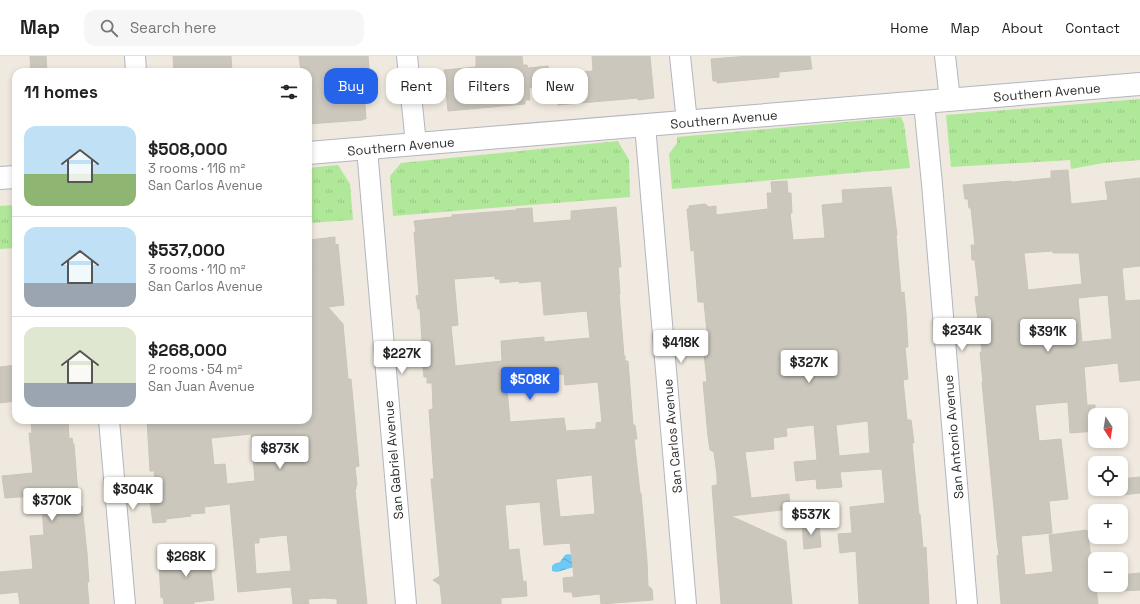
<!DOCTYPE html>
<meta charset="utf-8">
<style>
body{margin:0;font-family:"Space Grotesk",sans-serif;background:#f6f6f6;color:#222;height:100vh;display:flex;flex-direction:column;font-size:15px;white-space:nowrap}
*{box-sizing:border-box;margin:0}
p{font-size:13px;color:#767676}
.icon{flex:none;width:22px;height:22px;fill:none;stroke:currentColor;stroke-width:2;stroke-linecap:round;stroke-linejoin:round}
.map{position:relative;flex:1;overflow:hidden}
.panel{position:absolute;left:12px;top:12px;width:300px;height:356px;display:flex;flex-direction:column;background:#fff;border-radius:12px;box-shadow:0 2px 6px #0003}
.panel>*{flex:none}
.guide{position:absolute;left:324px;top:12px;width:380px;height:36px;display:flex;gap:8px}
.needle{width:26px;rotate:168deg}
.tools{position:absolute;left:1088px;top:352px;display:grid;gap:8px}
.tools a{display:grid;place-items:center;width:40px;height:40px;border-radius:8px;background:#fff;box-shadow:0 2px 6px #0003;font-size:20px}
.price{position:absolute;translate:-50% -34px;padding:0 9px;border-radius:4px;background:#fff;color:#222;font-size:13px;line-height:26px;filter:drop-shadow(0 1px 2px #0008)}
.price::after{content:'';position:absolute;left:50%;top:24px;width:12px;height:9px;margin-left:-6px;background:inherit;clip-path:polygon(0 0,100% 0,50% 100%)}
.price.selected{background:#2563eb;color:#fff}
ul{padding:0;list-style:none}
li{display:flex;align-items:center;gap:12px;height:100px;padding:0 12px}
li+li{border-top:1px solid #e0e0e0}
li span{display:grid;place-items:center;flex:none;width:112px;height:80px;border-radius:12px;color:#555}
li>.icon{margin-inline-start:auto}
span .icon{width:48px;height:48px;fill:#fffc;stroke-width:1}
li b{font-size:17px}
h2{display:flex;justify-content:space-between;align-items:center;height:48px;padding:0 12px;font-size:17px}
.pill{padding:0 14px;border-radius:12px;background:#fff;box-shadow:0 2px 6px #0003;font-size:14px;line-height:36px}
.pill.selected{background:#2563eb;color:#fff}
header{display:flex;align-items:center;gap:24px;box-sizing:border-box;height:56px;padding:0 20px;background:#fff;border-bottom:1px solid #e0e0e0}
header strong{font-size:19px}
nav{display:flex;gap:22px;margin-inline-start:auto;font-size:14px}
.search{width:280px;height:36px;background:#f6f6f6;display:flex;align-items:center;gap:10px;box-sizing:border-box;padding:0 14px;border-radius:12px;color:#767676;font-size:15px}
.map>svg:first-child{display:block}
.grass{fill:url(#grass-tufts)}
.water{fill:url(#water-waves)}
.building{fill:#cbc7bd;stroke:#cbc5b8;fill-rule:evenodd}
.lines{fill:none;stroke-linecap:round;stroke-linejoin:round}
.minor-casing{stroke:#b3b5c1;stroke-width:22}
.tertiary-casing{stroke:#b3b5c1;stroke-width:24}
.minor{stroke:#fff;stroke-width:20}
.tertiary{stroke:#fff;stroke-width:22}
.labels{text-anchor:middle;stroke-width:3.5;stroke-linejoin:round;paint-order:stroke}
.street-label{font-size:13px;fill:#2d2d2d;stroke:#fff}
</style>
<header>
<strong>Map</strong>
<div class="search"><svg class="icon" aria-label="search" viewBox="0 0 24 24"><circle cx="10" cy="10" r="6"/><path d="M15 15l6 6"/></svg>Search here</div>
<nav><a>Home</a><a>Map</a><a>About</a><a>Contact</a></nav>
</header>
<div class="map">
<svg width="1140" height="548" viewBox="0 0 1140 548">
<defs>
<pattern id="grass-tufts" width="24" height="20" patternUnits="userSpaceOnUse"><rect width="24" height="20" fill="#b0e899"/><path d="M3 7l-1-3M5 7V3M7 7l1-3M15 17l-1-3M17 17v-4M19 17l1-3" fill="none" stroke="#98c784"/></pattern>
<pattern id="water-waves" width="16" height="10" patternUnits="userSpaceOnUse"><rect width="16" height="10" fill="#6ecaf5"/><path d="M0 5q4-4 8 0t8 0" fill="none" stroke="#5ba4c7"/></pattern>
</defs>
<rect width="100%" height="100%" fill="#efe9df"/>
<!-- grass -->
<path class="grass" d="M 1140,43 L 1140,104 L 1103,107 L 1071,113 L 1070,104 L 951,111 L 946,59 Z
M 901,61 L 904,68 L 910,112 L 672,133 L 669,98 L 677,87 L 677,81 Z
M 618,85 L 629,104 L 630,141 L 393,160 L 390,120 L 401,107 Z
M 338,109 L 350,128 L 353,164 L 308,167 L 308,112 Z
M 16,149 L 16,192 L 0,193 L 0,150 Z"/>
<!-- water -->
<path class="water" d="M 568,498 L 572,499 L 574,511 L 557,516 L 552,515 L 552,510 L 554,508 L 560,506 L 565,499 Z"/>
<!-- building -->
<path class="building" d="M 30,0 L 46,0 L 47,16 L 31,16 Z
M 173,0 L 231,0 L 232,16 L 174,16 Z
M 299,0 L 368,0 L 371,33 L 364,34 L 366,63 L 363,63 L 363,64 L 308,68 L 308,16 L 301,16 Z
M 476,0 L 522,0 L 523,9 L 527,9 L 528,12 L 548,10 L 550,29 L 529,32 L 530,44 L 525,44 L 525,48 L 448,55 L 444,14 L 476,11 Z
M 592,0 L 650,0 L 654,42 L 638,44 L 638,42 L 558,49 L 556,18 L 593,15 Z
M 749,0 L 810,0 L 812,13 L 779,16 L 779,21 L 717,27 L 717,25 L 713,25 L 711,3 Z
M 1068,114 L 1071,148 L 1108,144 L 1105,126 L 1140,122 L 1140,210 L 1122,212 L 1125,245 L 1140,244 L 1140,324 L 1120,326 L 1118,307 L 1084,311 L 1087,349 L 1095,349 L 1095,375 L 1070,377 L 1068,346 L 1035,349 L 1039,385 L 1061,383 L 1068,443 L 1049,445 L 1052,477 L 1021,480 L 1025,519 L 1053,516 L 1049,479 L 1087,474 L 1092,507 L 1093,506 L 1098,548 L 1001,548 L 997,500 L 999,499 L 997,484 L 985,358 L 982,326 L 983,326 L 980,296 L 982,296 L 975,241 L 979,240 L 975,204 L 972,204 L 971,189 L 975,189 L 971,152 L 969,152 L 968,143 L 965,143 L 963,129 L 1011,125 L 1012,126 L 1051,122 L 1051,115 ZM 1053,195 L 1053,197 L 1079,197 L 1082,228 L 1028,234 L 1024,197 ZM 1108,239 L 1112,283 L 1082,286 L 1078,242 Z
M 787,125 L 788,137 L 791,137 L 792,157 L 790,157 L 793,184 L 825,182 L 822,149 L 843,147 L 842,134 L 891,131 L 897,179 L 896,179 L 901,237 L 904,236 L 906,257 L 908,291 L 905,291 L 908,323 L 903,324 L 907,364 L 911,364 L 914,387 L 912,387 L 919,459 L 920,458 L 923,492 L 926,491 L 929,548 L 859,548 L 856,495 L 840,497 L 838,478 L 852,477 L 850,451 L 885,447 L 882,413 L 840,416 L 842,431 L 817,433 L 816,423 L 796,425 L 794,406 L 817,404 L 814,369 L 786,372 L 787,380 L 773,382 L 774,393 L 745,396 L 751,442 L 789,438 L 790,453 L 731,460 L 786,485 L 792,548 L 721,548 L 712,430 L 717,429 L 717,419 L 714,396 L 710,394 L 708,380 L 703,326 L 707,326 L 703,288 L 708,287 L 704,246 L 698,246 L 694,194 L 691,195 L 687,153 L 689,153 L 689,150 L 705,148 L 709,151 L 716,150 L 716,159 L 768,153 L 767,137 L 772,137 L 771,126 ZM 868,365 L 870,397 L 839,400 L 836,369 Z
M 616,151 L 621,211 L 618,211 L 620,238 L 619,238 L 624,300 L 625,300 L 625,305 L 628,305 L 633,369 L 635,369 L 637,383 L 634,383 L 640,437 L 641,437 L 647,505 L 648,530 L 652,533 L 653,544 L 601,548 L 600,538 L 573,541 L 572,536 L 564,536 L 563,522 L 574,521 L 570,487 L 544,489 L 540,446 L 505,449 L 509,494 L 519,493 L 523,526 L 526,525 L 527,540 L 501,542 L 501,548 L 442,548 L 440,529 L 433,524 L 440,520 L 431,423 L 434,423 L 429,354 L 433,353 L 432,327 L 427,327 L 427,321 L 424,321 L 420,285 L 422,285 L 420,253 L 418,253 L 416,240 L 419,239 L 414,176 L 416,176 L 414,165 L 452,161 L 452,159 L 516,154 L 516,153 L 532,152 L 533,167 L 571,164 L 571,155 ZM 495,220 L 495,223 L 500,223 L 500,227 L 519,225 L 519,227 L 541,225 L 544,259 L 587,255 L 590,282 L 544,286 L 544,281 L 501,285 L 502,305 L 455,310 L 451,270 L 458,269 L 454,223 ZM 564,318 L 565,329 L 598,326 L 602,366 L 596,367 L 596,373 L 566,375 L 564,362 L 510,366 L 507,333 L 527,331 L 526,321 ZM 592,419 L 595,458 L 560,461 L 556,423 Z
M 335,181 L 335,189 L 338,188 L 344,249 L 328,251 L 343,268 L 348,323 L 351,323 L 352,334 L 359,410 L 355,411 L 357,429 L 356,429 L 356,433 L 355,434 L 367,548 L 337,548 L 337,543 L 324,542 L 308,543 L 309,548 L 293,548 L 291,531 L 238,536 L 230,448 L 204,451 L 205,457 L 190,458 L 191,460 L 166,463 L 166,466 L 153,467 L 150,445 L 157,445 L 154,415 L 150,415 L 147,364 L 308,364 L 308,241 L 311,241 L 309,213 L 312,213 L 309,184 ZM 251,378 L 255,425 L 227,428 L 225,408 L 214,409 L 211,382 ZM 287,479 L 291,515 L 256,518 L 254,487 L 259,487 L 259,482 Z
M 16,309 L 16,345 L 0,347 L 0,311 Z
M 47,364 L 68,364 L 69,383 L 72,382 L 73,388 L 74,388 L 79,451 L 82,450 L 87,497 L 89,526 L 87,526 L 89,548 L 20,548 L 18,536 L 0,538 L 0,516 L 33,513 L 30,480 L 44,479 L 42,451 L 35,452 L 34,440 L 5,442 L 2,420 L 33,417 L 29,377 L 32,377 L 31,366 Z
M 1140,421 L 1140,437 L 1121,439 L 1121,423 Z
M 819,467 L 821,491 L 804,493 L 802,468 Z
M 193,492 L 193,496 L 209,495 L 214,544 L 194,546 L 194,548 L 164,548 L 163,541 L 161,542 L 159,506 L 169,504 L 168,500 L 176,499 L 175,493 Z
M 1140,517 L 1140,534 L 1121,535 L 1121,519 Z"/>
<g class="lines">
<defs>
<path id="minor" d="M 135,0 L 136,16
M 407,0 L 416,88
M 680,0 L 687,66
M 945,0 L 950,44
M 924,47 L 932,128 L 967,548
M 645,69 L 686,548
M 367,93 L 406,548
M 109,364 L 125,548"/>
<path id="tertiary" d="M 308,97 L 1140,28
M 0,122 L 16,121"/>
</defs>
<!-- minor casing -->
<use href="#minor" class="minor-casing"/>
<!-- tertiary casing -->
<use href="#tertiary" class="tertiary-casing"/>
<!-- minor -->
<use href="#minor" class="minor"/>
<!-- tertiary -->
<use href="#tertiary" class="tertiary"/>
</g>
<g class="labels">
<!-- street labels -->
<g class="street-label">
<text transform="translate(1047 36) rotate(-5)" y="5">Southern Avenue</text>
<text transform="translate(724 63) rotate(-5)" y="5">Southern Avenue</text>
<text transform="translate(401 90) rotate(-5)" y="5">Southern Avenue</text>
<text transform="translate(672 380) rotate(-95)" y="5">San Carlos Avenue</text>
<text transform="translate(953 381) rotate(-95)" y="5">San Antonio Avenue</text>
<text transform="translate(393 404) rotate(-95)" y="5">San Gabriel Avenue</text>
</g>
</g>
</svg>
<div class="tools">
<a><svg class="needle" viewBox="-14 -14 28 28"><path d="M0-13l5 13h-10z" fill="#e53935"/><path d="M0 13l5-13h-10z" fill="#767676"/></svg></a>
<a><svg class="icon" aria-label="locate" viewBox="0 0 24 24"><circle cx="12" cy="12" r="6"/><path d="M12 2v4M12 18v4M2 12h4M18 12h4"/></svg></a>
<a>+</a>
<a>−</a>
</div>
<b class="price" style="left:962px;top:296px">$234K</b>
<b class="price" style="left:1048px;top:297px">$391K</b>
<b class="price" style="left:681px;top:308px">$418K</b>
<b class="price" style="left:402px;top:319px">$227K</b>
<b class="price" style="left:809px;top:328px">$327K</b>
<b class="price selected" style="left:530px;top:345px">$508K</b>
<b class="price" style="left:280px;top:414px">$873K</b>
<b class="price" style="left:133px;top:455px">$304K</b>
<b class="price" style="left:52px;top:466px">$370K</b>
<b class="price" style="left:811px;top:480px">$537K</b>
<b class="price" style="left:186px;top:522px">$268K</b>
<div class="guide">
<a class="pill selected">Buy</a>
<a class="pill">Rent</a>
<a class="pill">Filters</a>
<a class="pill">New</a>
</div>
<section class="panel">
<h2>11 homes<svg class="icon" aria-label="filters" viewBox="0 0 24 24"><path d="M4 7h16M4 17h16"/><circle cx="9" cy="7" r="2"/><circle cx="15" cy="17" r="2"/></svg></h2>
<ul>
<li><span style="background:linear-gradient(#bfe0f5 60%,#8fb573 0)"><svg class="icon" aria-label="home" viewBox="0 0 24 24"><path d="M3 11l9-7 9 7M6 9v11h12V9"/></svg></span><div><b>$508,000</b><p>3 rooms · 116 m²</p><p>San Carlos Avenue</p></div></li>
<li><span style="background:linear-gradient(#bfe0f5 70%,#9aa5b1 0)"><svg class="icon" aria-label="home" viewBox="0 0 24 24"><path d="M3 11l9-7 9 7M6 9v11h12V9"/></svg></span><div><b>$537,000</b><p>3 rooms · 110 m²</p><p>San Carlos Avenue</p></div></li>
<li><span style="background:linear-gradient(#dfe7d0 70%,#9aa5b1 0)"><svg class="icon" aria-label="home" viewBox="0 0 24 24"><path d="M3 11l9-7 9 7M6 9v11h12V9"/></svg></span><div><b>$268,000</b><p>2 rooms · 54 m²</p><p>San Juan Avenue</p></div></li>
</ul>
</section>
</div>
